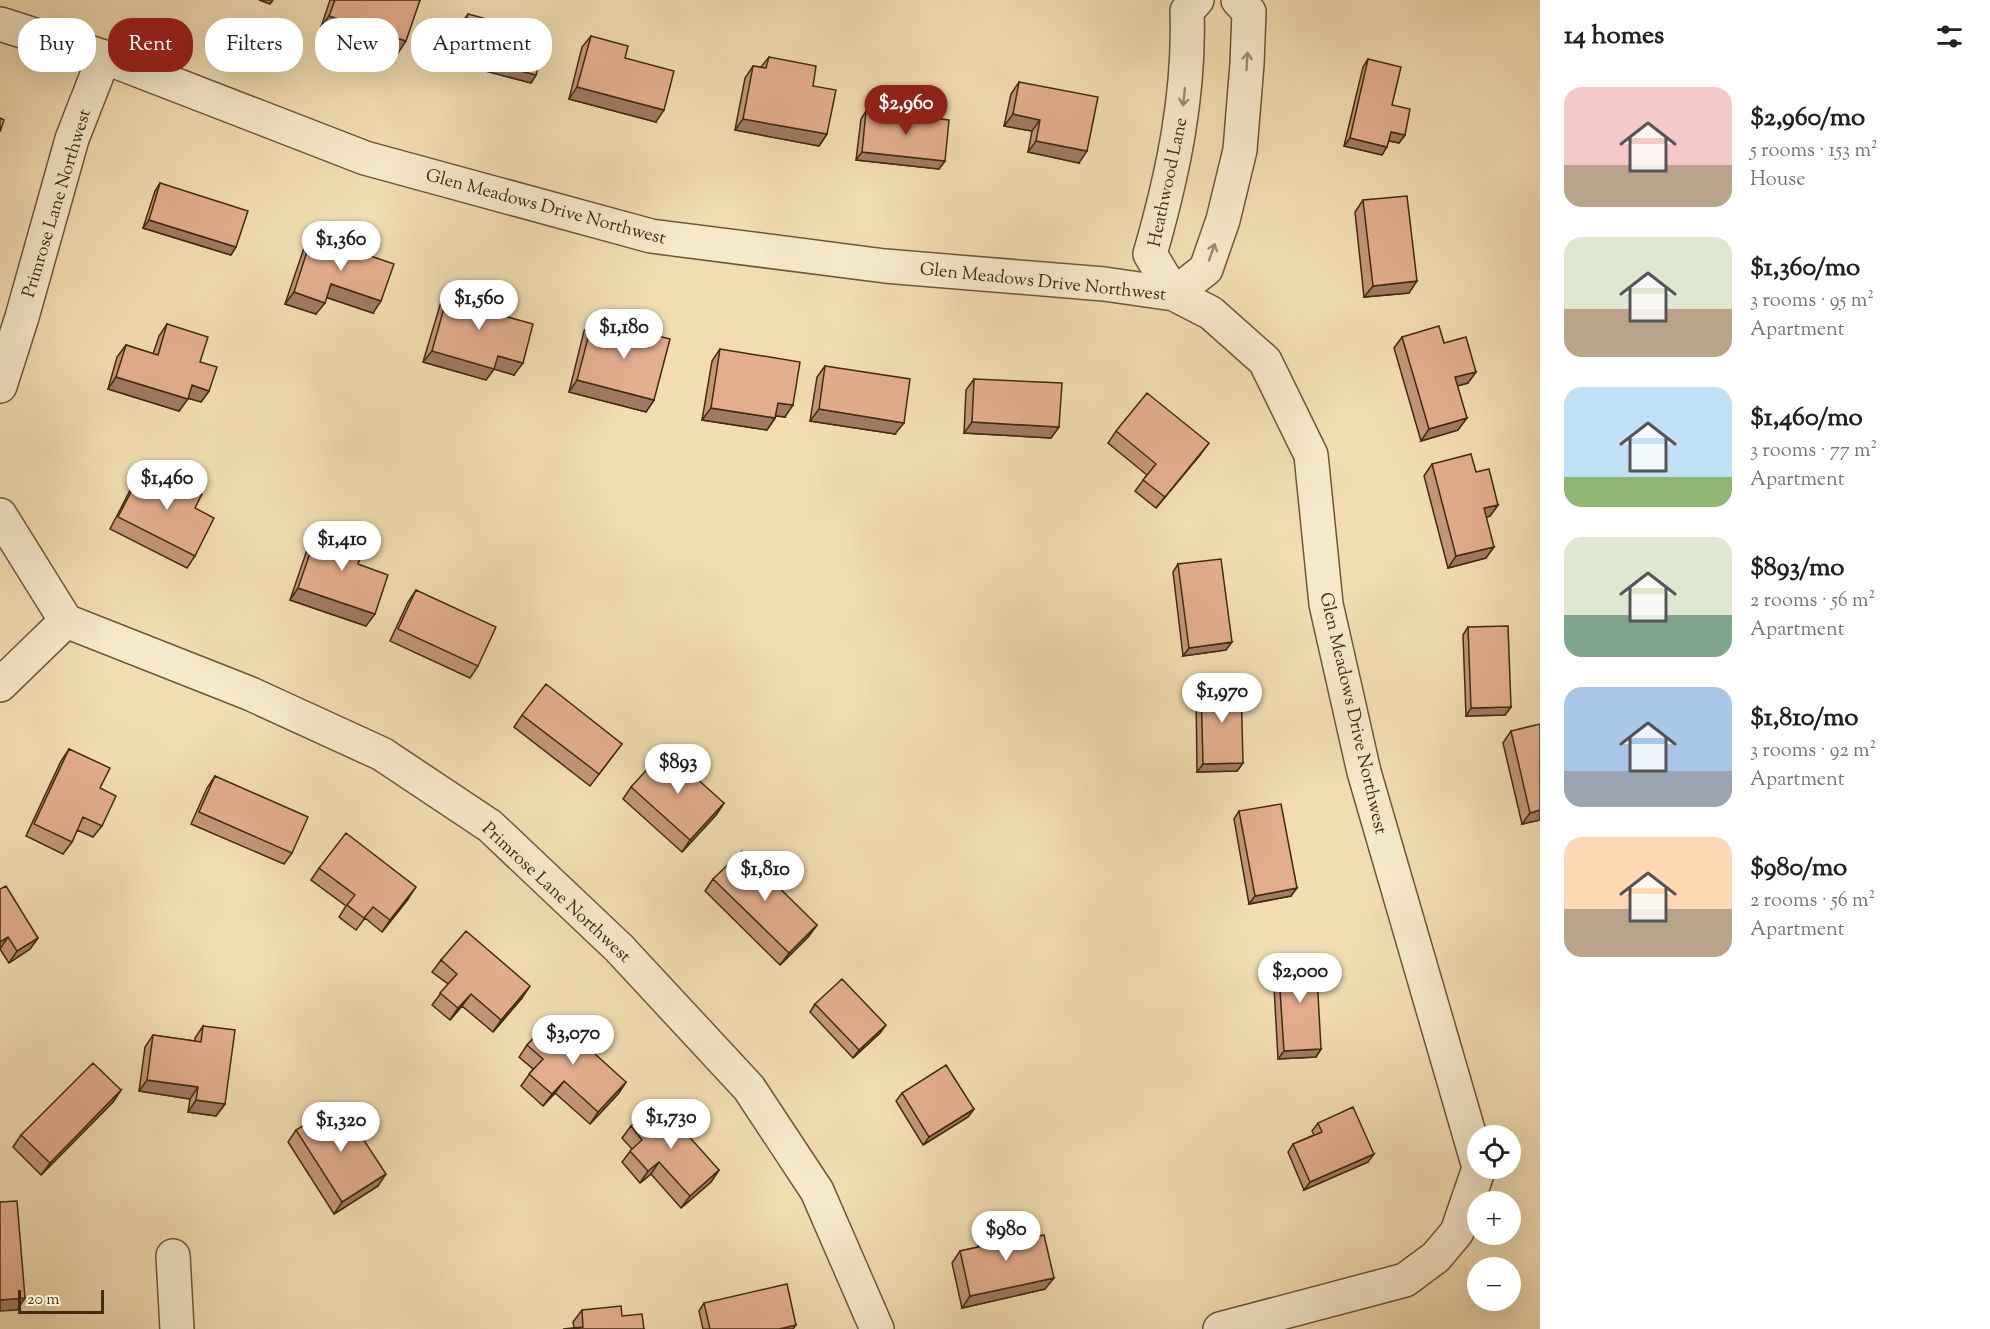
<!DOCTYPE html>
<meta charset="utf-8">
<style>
body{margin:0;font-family:"Sorts Mill Goudy",serif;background:#f2f2f2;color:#202124;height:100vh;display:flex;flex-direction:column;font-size:22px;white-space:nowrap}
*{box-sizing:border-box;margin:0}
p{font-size:20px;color:#757577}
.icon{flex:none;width:33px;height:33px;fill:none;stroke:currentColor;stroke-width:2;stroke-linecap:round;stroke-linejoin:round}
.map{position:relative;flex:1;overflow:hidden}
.details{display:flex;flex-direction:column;background:#fff;width:450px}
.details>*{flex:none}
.banner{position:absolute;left:18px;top:18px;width:570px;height:54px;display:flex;gap:12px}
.buttons{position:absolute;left:1467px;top:1125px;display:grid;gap:12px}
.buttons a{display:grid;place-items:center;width:54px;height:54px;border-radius:50%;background:#fff;box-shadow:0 6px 24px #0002;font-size:30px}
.scale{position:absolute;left:18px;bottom:15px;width:86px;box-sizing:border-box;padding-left:6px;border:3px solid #3f2b10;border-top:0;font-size:16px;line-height:21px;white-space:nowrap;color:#3f2b10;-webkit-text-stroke:4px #f6e9cc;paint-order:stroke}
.price{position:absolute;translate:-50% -51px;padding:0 14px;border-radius:21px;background:#fff;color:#222;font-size:20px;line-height:39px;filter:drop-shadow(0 2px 3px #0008)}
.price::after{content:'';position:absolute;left:50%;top:36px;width:18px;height:14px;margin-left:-9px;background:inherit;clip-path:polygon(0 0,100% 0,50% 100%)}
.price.active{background:#8f2418;color:#fff}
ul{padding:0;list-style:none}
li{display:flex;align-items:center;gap:18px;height:150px;padding:0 24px}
li span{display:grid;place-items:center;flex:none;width:168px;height:120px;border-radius:18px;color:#555}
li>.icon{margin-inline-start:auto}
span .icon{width:72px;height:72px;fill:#fffc;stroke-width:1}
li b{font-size:26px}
h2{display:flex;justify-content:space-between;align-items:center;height:72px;padding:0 24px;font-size:26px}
.pill{padding:0 21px;border-radius:24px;background:#fff;box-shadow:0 6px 24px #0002;font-size:21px;line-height:54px}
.pill.active{background:#8f2418;color:#fff}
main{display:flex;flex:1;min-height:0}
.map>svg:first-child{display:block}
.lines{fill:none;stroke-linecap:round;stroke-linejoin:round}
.street-casing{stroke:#6c5838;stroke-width:36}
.street{stroke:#f6e9cc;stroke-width:33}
.wall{fill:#c4967a;stroke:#3f2b10;stroke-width:1.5}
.shaded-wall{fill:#a07a63;stroke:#3f2b10;stroke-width:1.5}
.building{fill:#e4ae8e;stroke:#3f2b10;stroke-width:1.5}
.oneway{stroke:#9a8a6e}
.labels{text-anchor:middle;stroke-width:4.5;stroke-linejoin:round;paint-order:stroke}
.street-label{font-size:18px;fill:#3f2b10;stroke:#f6e9cc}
</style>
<main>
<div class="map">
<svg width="1540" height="1329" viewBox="0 0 1540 1329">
<rect width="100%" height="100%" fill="#f1ddb1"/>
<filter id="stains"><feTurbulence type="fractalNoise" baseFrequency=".00333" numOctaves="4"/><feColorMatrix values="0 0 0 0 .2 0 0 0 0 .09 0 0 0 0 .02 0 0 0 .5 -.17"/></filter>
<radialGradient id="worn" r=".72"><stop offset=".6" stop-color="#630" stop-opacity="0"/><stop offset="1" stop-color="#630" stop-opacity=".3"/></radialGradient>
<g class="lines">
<defs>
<path id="street" d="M 0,24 L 104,57 L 365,158 L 651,236 L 885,266 L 1104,284 L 1174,294 L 1211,313 L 1265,361 L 1311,455 L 1326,604 L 1364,772 L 1478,1164
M 1174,294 L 1206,269 L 1223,220 L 1240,150 L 1247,64 L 1249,12 L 1238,0
M 1174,294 L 1150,254 C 1173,174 1190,94 1187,11 L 1197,0
M 0,386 L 22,317 L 72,139 L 104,57
M 0,515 L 66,621 L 251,694 L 382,754 L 490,826 L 619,948 L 749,1088 L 817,1191 L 877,1329
M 0,685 L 66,621
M 173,1256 L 177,1329
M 1220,1329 L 1405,1280 L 1436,1257 L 1457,1232 L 1479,1168"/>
</defs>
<!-- street casing -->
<use href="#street" class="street-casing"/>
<!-- street -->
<use href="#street" class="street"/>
</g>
<!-- wall -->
<path class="wall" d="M 330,0 L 420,0 L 398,53 L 321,27 Z
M 468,14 L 536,75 L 531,83 L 452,62 L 462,22 Z
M 591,36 L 625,58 L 656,122 L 569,99 L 582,47 Z
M 769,57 L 813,86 L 827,134 L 819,146 L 735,130 L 745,78 L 753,66 L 761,67 Z
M 1368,59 L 1392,105 L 1405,135 L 1399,143 L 1389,141 L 1382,155 L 1344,146 L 1363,67 Z
M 1019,82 L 1079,163 L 1028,152 L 1032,131 L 1004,126 L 1011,94 Z
M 866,111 L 945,161 L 939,169 L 856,160 L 861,119 Z
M 160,183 L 231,255 L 143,228 L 155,191 Z
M 1363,200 L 1409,293 L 1364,297 L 1355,212 Z
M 312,236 L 373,313 L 326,297 L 316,314 L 285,304 L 304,248 Z
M 451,283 L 475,308 L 514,375 L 494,369 L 486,380 L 423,362 L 443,295 Z
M 593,319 L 654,400 L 646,412 L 569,392 L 584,331 Z
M 167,324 L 200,362 L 209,391 L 201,402 L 188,398 L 179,411 L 108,389 L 117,357 L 126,345 L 153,354 L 159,336 Z
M 1402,337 L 1444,343 L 1468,383 L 1457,386 L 1458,430 L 1421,441 L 1394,348 Z
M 720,349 L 785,417 L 776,416 L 775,418 L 767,430 L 702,420 L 712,361 Z
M 825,366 L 895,434 L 810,421 L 817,377 Z
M 974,379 L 1059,427 L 1051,438 L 964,433 L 966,390 Z
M 1116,431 L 1200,455 L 1156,508 L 1135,491 L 1147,475 L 1108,443 Z
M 1432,464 L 1476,472 L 1498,505 L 1490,516 L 1486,517 L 1486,558 L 1448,568 L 1424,476 Z
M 145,465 L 195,508 L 195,556 L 187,568 L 110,529 L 137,477 Z
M 319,527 L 358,564 L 366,626 L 290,600 L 311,538 Z
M 1178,564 L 1226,650 L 1183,656 L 1173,572 Z
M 416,590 L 478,666 L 470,678 L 390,641 L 408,602 Z
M 1468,627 L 1511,707 L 1505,715 L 1466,716 L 1463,635 Z
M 1201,685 L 1243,763 L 1237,771 L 1197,772 L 1196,693 Z
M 522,715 L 622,744 L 590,786 L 514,727 Z
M 1511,731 L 1540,820 L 1522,824 L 1503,743 Z
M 69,749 L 102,826 L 93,837 L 77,830 L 72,842 L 63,854 L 26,836 L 61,761 Z
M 215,776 L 292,853 L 284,864 L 191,824 L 207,788 Z
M 631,787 L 724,803 L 716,815 L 682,852 L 623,799 Z
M 1239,811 L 1291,896 L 1249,904 L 1234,819 Z
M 319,868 L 408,899 L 382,932 L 365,918 L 356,930 L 339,917 L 346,906 L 311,880 Z
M 713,879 L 817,925 L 808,937 L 780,965 L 705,891 Z
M 0,889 L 38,938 L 30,949 L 9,963 L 0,949 Z
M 441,960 L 522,998 L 493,1032 L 462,1006 L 450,1020 L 432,1005 L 448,984 L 432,972 Z
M 1278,960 L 1321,1049 L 1316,1057 L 1278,1059 L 1273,968 Z
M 815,1004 L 880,1033 L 853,1058 L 810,1012 Z
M 203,1026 L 225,1104 L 216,1116 L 188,1112 L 190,1099 L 139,1091 L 145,1047 L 153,1035 L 195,1041 L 195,1038 Z
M 527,1045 L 626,1082 L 618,1094 L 590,1124 L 555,1093 L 543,1106 L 521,1086 L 533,1069 L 519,1057 Z
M 121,1090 L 113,1102 L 41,1175 L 13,1147 L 21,1135 Z
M 902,1093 L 974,1109 L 968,1117 L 923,1145 L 896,1101 Z
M 1318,1123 L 1368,1162 L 1304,1190 L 1288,1152 L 1293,1144 L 1314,1135 L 1312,1131 Z
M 631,1126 L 719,1170 L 711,1182 L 681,1208 L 651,1174 L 640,1183 L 622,1162 L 632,1149 L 622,1138 Z
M 296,1130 L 378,1186 L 334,1214 L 288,1142 Z
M 986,1233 L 1021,1240 L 1045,1289 L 962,1308 L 952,1263 L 960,1251 L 978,1247 L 978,1245 Z
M 704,1303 L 793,1329 L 703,1329 L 699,1311 Z
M 582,1310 L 622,1316 L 644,1329 L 574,1328 L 573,1322 Z"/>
<!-- shaded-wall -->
<path class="shaded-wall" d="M 259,0 L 273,0 L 270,4 Z
M 329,16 L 406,41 L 398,53 L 321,27 Z
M 457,54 L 536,75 L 531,83 L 452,62 Z
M 577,87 L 664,110 L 656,122 L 569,99 Z
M 1013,114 L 1040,120 L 1032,131 L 1004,126 Z
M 743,119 L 827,134 L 819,146 L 735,130 Z
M 1391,132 L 1405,135 L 1399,143 L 1385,140 Z
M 1350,138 L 1387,147 L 1382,155 L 1344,146 Z
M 1036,141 L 1087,151 L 1079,163 L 1028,152 Z
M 862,152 L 945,161 L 939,169 L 856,160 Z
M 149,220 L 236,247 L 231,255 L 143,228 Z
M 1417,281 L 1409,293 L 1364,297 L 1373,286 Z
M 331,284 L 381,301 L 373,313 L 322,296 Z
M 294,292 L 325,303 L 316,314 L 285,304 Z
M 432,351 L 498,356 L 523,363 L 514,375 L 494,369 L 486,380 L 423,362 Z
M 1476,372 L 1468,383 L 1446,389 L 1455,377 Z
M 116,377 L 188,399 L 179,411 L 108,389 Z
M 577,380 L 654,400 L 646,412 L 569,392 Z
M 192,385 L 209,391 L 201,402 L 184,397 Z
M 778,403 L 793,405 L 785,417 L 769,415 Z
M 711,408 L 775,418 L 767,430 L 702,420 Z
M 819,409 L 904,423 L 895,434 L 810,421 Z
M 1467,418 L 1458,430 L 1421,441 L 1429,429 Z
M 972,422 L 1059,427 L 1051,438 L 964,433 Z
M 1209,443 L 1200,455 L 1156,508 L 1165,497 Z
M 1498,505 L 1490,516 L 1476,520 L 1484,508 Z
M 1494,547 L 1486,558 L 1448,568 L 1456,556 Z
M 298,588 L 375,614 L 366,626 L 290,600 Z
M 1232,642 L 1226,650 L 1183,656 L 1189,648 Z
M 1511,707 L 1505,715 L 1466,716 L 1471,708 Z
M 1243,763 L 1237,771 L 1197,772 L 1203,764 Z
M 724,803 L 716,815 L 682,852 L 690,840 Z
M 1540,810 L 1540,820 L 1522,824 L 1530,813 Z
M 416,887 L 408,899 L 382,932 L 390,920 Z
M 1297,888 L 1291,896 L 1249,904 L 1255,896 Z
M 817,925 L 808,937 L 780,965 L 789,953 Z
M 8,937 L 0,949 L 0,942 Z
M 38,938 L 30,949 L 9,963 L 17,951 Z
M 530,986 L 522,998 L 493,1032 L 501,1020 Z
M 471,994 L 462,1006 L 450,1020 L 458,1008 Z
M 886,1025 L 880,1033 L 853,1058 L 859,1050 Z
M 1321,1049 L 1316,1057 L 1278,1059 L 1284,1051 Z
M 147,1080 L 198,1087 L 190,1099 L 139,1091 Z
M 564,1081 L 555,1093 L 543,1106 L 552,1094 Z
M 626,1082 L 618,1094 L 590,1124 L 598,1112 Z
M 121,1090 L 113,1102 L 41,1175 L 50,1163 Z
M 196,1100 L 225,1104 L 216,1116 L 188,1112 Z
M 974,1109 L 968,1117 L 923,1145 L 929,1137 Z
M 1374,1154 L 1368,1162 L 1304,1190 L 1310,1182 Z
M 659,1162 L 651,1174 L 640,1183 L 648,1171 Z
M 719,1170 L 711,1182 L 681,1208 L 690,1196 Z
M 386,1174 L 378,1186 L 334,1214 L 342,1202 Z
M 1054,1278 L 1045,1289 L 962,1308 L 970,1296 Z
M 25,1298 L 17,1310 L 0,1311 L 0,1300 Z
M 796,1325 L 793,1329 L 779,1329 Z"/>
<!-- building -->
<path class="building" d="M 335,0 L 420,0 L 406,41 L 329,16 Z
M 468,14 L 547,35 L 536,75 L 457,54 Z
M 591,36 L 628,46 L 625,58 L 674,71 L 664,110 L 577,87 Z
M 769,57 L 816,66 L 813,86 L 836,90 L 827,134 L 743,119 L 753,66 L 766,68 Z
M 1368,59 L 1401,67 L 1392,105 L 1410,109 L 1405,135 L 1391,132 L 1387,147 L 1350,138 Z
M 1019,82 L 1098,97 L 1087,151 L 1036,141 L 1040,120 L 1013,114 Z
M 866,111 L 949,120 L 945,161 L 862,152 Z
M 0,118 L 4,120 L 0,132 Z
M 160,183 L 248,211 L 236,247 L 149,220 Z
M 1407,196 L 1417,281 L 1373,286 L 1363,200 Z
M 312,236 L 394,264 L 381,301 L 331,284 L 325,303 L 294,292 Z
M 451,283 L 480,291 L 475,308 L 533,324 L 523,363 L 498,356 L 494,369 L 432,351 Z
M 593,319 L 670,339 L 654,400 L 577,380 Z
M 167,324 L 208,337 L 200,362 L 217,367 L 209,391 L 192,385 L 188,399 L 116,377 L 126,345 L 158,355 Z
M 1439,326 L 1444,343 L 1466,337 L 1476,372 L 1455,377 L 1467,418 L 1429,429 L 1402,337 Z
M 720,349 L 800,362 L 793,405 L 778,403 L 775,418 L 711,408 Z
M 825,366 L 910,379 L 904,423 L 819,409 Z
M 974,379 L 1062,383 L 1059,427 L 972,422 Z
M 1147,393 L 1209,443 L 1165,497 L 1143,480 L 1156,464 L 1116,431 Z
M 1471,454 L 1476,472 L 1489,469 L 1498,505 L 1484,508 L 1494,547 L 1456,556 L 1432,464 Z
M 145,465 L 202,494 L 195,508 L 214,518 L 195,556 L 118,517 Z
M 319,527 L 366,542 L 358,564 L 388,575 L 375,614 L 298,588 Z
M 1221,559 L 1232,642 L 1189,648 L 1178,564 Z
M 416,590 L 496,627 L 478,666 L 398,629 Z
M 1508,626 L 1511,707 L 1471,708 L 1468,627 Z
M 546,684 L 622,744 L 599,774 L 522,715 Z
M 1241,684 L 1243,763 L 1203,764 L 1201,685 Z
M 1540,724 L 1540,810 L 1530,813 L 1511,731 Z
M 69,749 L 110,768 L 100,788 L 116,796 L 102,826 L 83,817 L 72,842 L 34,824 Z
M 665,750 L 724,803 L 690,840 L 631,787 Z
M 215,776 L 308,817 L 292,853 L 199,812 Z
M 1281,804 L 1297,888 L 1255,896 L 1239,811 Z
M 346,833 L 416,887 L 390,920 L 373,907 L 364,918 L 347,905 L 355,895 L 319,868 Z
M 742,851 L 817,925 L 789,953 L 713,879 Z
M 6,886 L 38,938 L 17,951 L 8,937 L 0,942 L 0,889 Z
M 466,931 L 530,986 L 501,1020 L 471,994 L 458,1008 L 440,993 L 457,974 L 441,960 Z
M 1316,958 L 1321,1049 L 1284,1051 L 1278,960 Z
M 842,979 L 886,1025 L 859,1050 L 815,1004 Z
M 553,1016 L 626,1082 L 598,1112 L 564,1081 L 552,1094 L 529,1074 L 543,1059 L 527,1045 Z
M 203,1026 L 235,1030 L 225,1104 L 196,1100 L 198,1087 L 147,1080 L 153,1035 L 201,1042 Z
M 93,1063 L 121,1090 L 50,1163 L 21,1135 Z
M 946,1065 L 974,1109 L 929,1137 L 902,1093 Z
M 658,1102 L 719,1170 L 690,1196 L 659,1162 L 648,1171 L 630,1151 L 642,1140 L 631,1126 Z
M 338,1104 L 350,1123 L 352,1122 L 386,1174 L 342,1202 L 296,1130 Z
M 1353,1107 L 1374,1154 L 1310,1182 L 1293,1144 L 1322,1132 L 1318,1123 Z
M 17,1201 L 25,1298 L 0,1300 L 0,1202 Z
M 1018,1226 L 1021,1240 L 1044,1235 L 1054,1278 L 970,1296 L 960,1251 L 988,1245 L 986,1233 Z
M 787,1284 L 796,1325 L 779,1329 L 710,1329 L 704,1303 Z
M 621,1306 L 622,1316 L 642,1314 L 644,1329 L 563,1329 L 583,1327 L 582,1310 Z"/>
<!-- one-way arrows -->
<defs><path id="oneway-shaft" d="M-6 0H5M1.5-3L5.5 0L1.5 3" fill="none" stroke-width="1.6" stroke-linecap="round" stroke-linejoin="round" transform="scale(1.5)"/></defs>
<g class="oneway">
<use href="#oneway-shaft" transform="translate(1247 61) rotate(-87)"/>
<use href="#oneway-shaft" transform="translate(1184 97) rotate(96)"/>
<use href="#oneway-shaft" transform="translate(1212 252) rotate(-71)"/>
</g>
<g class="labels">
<!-- street labels -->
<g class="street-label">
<text transform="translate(1167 182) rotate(-78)" y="6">Heathwood Lane</text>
<text transform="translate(56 203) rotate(-73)" y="6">Primrose Lane Northwest</text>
<text transform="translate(546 206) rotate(15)" y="6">Glen Meadows Drive Northwest</text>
<text transform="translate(1043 281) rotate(6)" y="6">Glen Meadows Drive Northwest</text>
<text transform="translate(1354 713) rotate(77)" y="6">Glen Meadows Drive Northwest</text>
<text transform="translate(557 892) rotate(43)" y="6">Primrose Lane Northwest</text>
</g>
</g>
<rect width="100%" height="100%" filter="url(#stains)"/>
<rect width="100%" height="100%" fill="url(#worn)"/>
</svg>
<div class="buttons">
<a><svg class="icon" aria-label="locate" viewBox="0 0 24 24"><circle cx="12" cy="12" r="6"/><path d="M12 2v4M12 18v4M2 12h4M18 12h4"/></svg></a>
<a>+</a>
<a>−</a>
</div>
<div class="scale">20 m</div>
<b class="price active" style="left:906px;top:136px">$2,960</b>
<b class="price" style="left:341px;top:272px">$1,360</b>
<b class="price" style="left:479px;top:331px">$1,560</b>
<b class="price" style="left:624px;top:360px">$1,180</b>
<b class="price" style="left:167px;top:511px">$1,460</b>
<b class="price" style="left:342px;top:572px">$1,410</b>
<b class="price" style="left:1222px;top:724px">$1,970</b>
<b class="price" style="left:678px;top:795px">$893</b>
<b class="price" style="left:765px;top:902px">$1,810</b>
<b class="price" style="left:1300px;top:1004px">$2,000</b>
<b class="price" style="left:573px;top:1066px">$3,070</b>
<b class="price" style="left:671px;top:1150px">$1,730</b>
<b class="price" style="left:341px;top:1153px">$1,320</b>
<b class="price" style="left:1006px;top:1262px">$980</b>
<div class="banner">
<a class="pill">Buy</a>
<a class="pill active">Rent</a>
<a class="pill">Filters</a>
<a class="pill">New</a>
<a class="pill">Apartment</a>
</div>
</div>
<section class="details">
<h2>14 homes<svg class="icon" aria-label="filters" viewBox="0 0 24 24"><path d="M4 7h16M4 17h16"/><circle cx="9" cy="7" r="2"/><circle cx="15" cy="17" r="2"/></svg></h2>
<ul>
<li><span style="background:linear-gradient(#f6c9c9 65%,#b9a48a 0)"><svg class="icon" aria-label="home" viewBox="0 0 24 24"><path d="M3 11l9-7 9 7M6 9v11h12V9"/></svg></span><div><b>$2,960/mo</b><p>5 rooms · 153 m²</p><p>House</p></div></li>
<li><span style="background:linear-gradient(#dfe7d0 60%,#b9a48a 0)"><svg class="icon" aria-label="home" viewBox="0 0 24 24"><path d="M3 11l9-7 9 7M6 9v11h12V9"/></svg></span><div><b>$1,360/mo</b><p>3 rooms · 95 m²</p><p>Apartment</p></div></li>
<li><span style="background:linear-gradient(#bfe0f5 75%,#8fb573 0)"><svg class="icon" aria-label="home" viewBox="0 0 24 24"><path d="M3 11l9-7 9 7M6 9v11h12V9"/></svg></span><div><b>$1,460/mo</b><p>3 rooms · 77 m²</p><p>Apartment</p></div></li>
<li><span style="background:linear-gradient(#dfe7d0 65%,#7fa58c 0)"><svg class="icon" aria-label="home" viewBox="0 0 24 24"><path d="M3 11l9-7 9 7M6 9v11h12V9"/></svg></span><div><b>$893/mo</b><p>2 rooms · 56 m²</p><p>Apartment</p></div></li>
<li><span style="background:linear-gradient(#a9c7e8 70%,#9aa5b1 0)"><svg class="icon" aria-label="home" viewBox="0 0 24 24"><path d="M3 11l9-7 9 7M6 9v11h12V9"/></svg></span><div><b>$1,810/mo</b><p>3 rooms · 92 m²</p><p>Apartment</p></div></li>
<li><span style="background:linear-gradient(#ffd9b3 60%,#b9a48a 0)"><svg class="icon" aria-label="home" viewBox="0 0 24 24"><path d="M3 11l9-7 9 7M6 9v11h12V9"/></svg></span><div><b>$980/mo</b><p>2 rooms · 56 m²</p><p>Apartment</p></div></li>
</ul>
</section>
</main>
